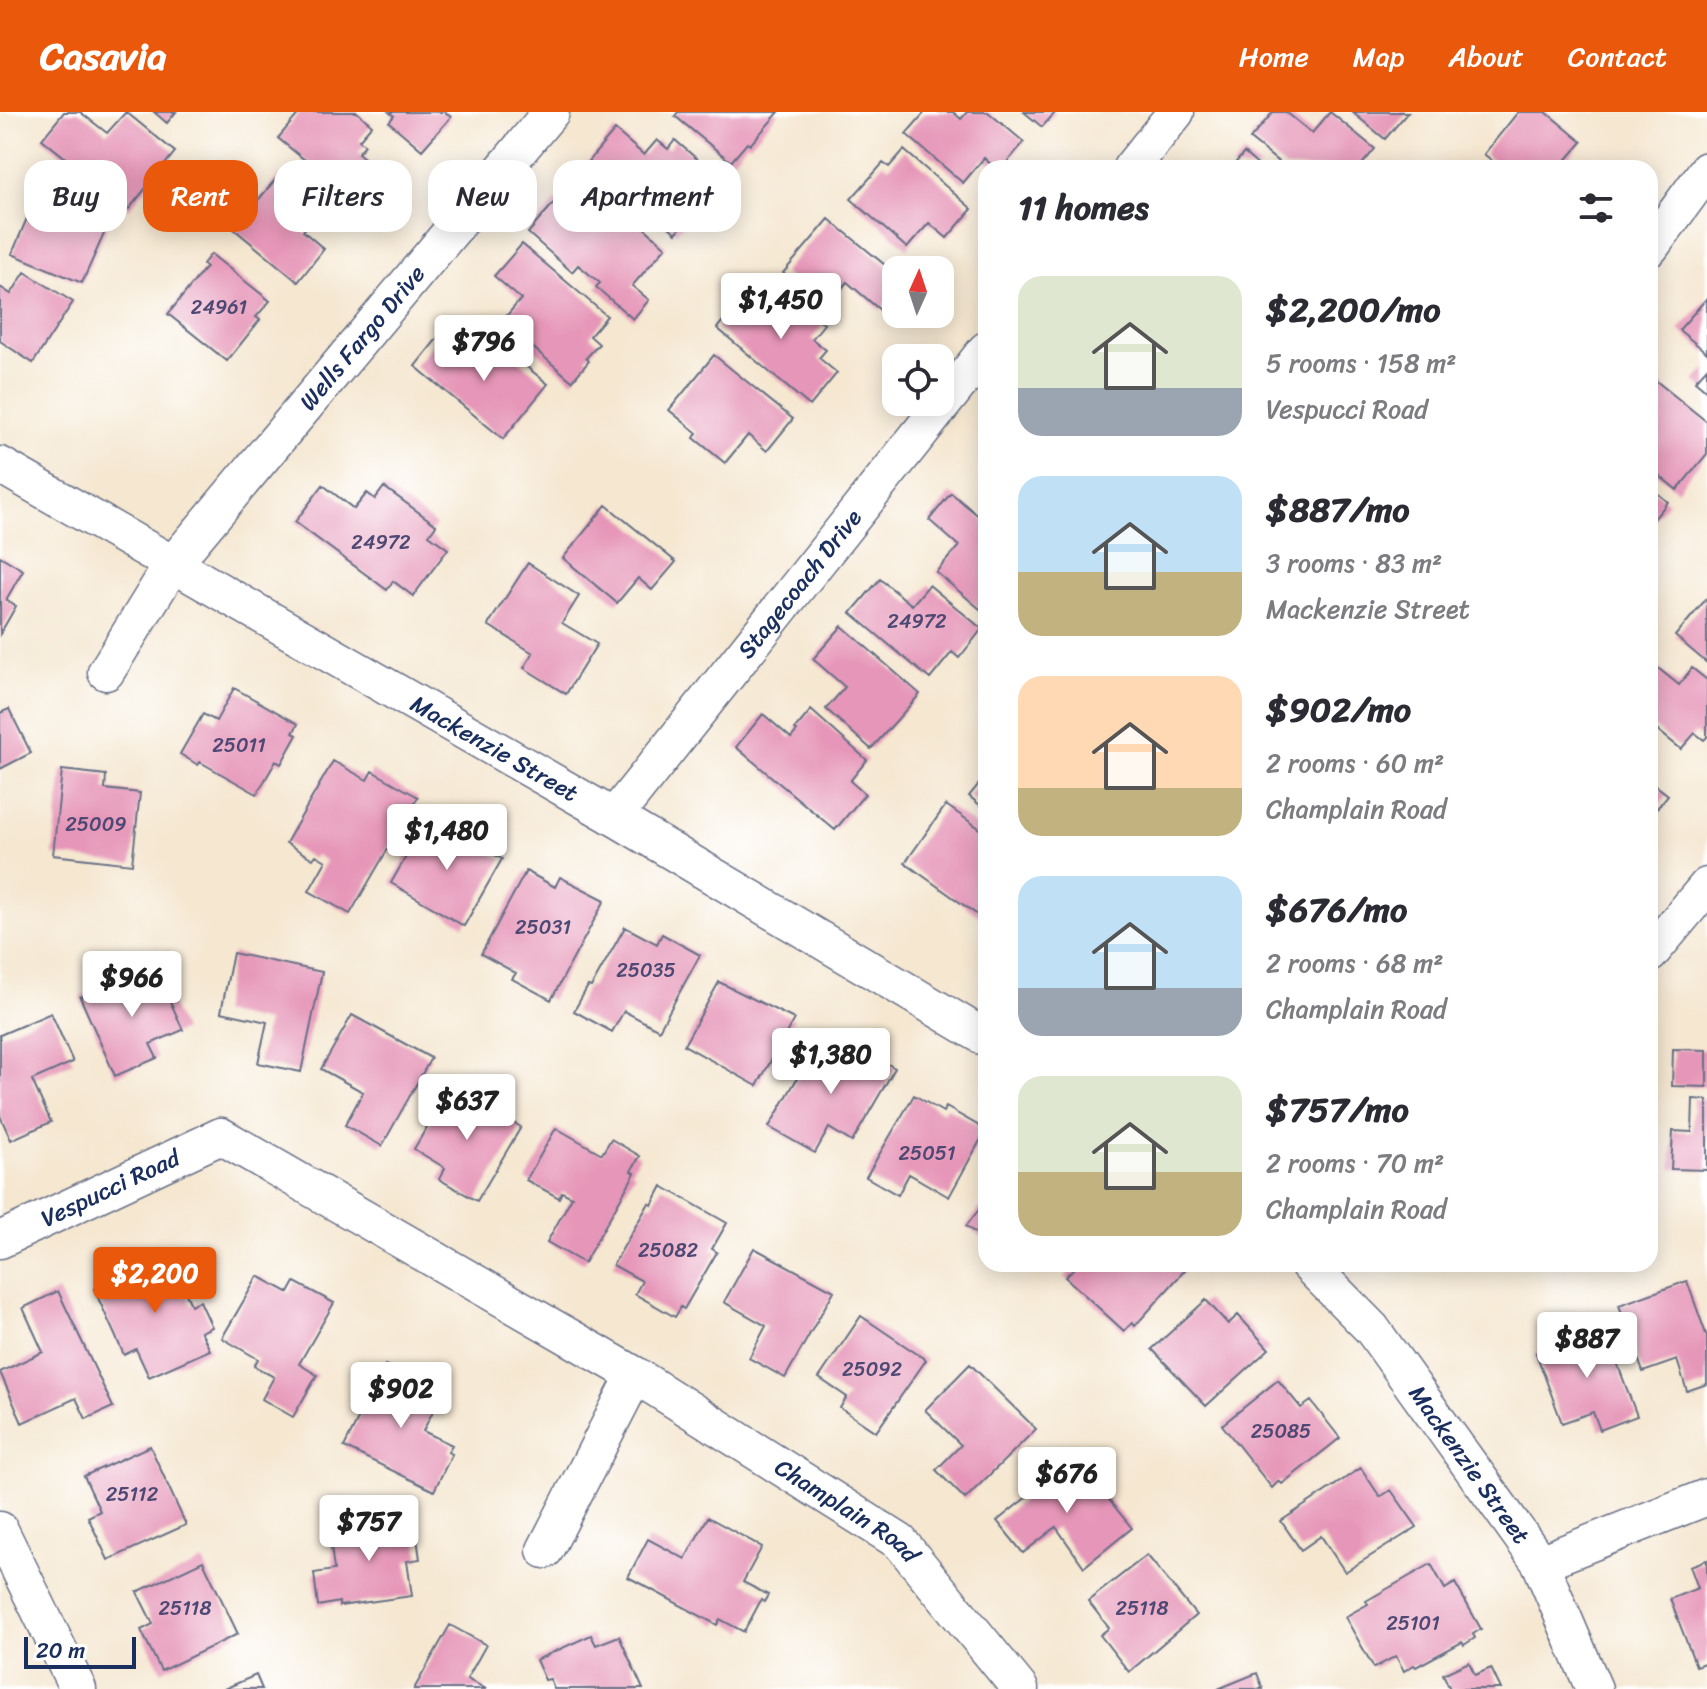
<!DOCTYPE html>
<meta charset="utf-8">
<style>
body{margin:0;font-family:Sriracha,sans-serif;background:#f2f2f3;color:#2b2b33;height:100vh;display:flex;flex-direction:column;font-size:30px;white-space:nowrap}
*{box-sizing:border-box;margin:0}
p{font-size:26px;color:#7c7c81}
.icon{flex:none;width:44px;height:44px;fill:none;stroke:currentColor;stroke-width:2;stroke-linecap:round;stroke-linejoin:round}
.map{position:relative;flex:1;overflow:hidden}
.sheet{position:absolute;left:978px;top:48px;width:680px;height:1112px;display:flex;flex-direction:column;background:#fff;border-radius:24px;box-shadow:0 4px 20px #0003}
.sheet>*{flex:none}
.guide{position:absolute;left:24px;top:48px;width:760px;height:72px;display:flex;gap:16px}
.needle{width:52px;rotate:3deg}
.tools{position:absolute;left:882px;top:144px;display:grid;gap:16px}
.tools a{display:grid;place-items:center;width:72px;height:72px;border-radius:16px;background:#fff;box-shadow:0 4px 20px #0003;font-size:40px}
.scale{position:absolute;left:24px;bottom:20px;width:112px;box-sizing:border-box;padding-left:8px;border:4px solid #1b2f5e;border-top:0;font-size:22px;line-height:28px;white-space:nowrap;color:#1b2f5e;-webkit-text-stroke:6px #fff;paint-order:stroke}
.price{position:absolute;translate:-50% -68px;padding:0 18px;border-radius:8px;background:#fff;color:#222;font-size:26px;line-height:52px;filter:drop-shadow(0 2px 4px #0008)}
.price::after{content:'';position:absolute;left:50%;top:48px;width:24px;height:18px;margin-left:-12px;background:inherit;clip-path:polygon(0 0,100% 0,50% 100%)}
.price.on{background:#ea580c;color:#fff}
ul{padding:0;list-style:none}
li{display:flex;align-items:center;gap:24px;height:200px;padding:0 40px}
li span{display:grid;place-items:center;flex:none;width:224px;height:160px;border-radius:24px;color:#555}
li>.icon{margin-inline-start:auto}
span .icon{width:96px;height:96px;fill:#fffc;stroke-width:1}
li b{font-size:34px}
h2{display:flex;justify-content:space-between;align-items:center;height:96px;padding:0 40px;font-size:34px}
.tag{padding:0 28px;border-radius:24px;background:#fff;box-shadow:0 4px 20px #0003;font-size:28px;line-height:72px}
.tag.on{background:#ea580c;color:#fff}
header{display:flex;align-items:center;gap:48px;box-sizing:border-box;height:112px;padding:0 40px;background:#ea580c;color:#fff}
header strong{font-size:38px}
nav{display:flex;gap:44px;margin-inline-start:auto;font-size:28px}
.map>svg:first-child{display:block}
.building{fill:#e696b8}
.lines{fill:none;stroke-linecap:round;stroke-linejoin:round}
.minor-casing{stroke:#676f86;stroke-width:39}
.minor{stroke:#fff;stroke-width:36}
.labels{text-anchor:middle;stroke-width:7;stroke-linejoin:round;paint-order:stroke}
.number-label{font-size:20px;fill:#4e4974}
.street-label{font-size:24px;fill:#1b2f5e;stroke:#fff}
</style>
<header>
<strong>Casavia</strong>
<nav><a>Home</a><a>Map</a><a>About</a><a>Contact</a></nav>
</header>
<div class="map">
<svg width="1707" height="1577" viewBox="0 0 1707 1577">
<rect width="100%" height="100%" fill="#fff"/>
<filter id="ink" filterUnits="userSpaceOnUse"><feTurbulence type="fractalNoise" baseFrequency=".0125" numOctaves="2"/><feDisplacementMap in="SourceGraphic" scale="16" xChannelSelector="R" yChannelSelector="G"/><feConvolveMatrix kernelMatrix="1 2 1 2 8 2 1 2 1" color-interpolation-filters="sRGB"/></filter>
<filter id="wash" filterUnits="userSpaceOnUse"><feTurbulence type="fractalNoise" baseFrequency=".006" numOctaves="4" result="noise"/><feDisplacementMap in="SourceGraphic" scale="32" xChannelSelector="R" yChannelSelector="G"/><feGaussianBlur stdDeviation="1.8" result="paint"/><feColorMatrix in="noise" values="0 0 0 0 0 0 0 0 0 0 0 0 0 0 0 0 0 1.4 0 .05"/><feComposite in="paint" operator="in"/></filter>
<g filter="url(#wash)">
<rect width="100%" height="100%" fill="#f5e7d0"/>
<g id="blocks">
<!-- building -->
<path class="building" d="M 64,0 L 80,0 L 107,21 L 126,0 L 175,40 L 129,97 L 42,27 Z
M 154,0 L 176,0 L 167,11 Z
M 300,0 L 357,0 L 372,13 L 359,28 L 365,33 L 358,41 L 388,66 L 359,100 L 325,72 L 329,68 L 278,26 Z
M 389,0 L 445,0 L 451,5 L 422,38 L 389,10 L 394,4 Z
M 678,0 L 779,0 L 750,33 L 747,31 L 731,50 L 675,4 Z
M 925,0 L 953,0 L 961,7 L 967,0 L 988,0 L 1024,30 L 1002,56 L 995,56 L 984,46 L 963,71 L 906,22 Z
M 1024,0 L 1056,0 L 1042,15 Z
M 1273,0 L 1286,0 L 1312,21 L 1330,0 L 1375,37 L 1359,56 L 1286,56 L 1250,27 Z
M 1352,0 L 1408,0 L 1385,27 Z
M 1518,0 L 1546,0 L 1582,30 L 1561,54 L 1563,56 L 1501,56 L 1484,42 Z
M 615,18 L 644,43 L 657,28 L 668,37 L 675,28 L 719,66 L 704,83 L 706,86 L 676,121 L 624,76 L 619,81 L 585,53 Z
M 904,38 L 972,97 L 947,126 L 929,111 L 907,136 L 851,87 L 883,51 L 889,55 Z
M 1244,41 L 1261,56 L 1231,56 Z
M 279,63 L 321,98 L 303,119 L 324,137 L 298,170 L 234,117 Z
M 46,77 L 112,104 L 82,171 L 12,142 L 32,94 L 37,96 Z
M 557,87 L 585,112 L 598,98 L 606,105 L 617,92 L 666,135 L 632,174 L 649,188 L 633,207 L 596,175 L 600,171 L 578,153 L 572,160 L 528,121 Z
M 829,107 L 896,162 L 896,179 L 880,198 L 847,170 L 825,196 L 783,161 Z
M 522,132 L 607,204 L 590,224 L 599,232 L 586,246 L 589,249 L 572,269 L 502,209 L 521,187 L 494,164 Z
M 211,142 L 270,189 L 256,205 L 260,208 L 227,249 L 168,202 L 206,155 L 203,152 Z
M 25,160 L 73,190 L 33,251 L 0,229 L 0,175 L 11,182 Z
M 777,172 L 824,212 L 812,227 L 826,238 L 819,246 L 837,261 L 810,294 L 717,216 L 749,177 L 763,188 Z
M 1707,186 L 1707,241 L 1679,218 Z
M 440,223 L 473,250 L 492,227 L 548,272 L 503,327 L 415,254 Z
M 714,243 L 793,307 L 767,339 L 748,323 L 725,351 L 694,326 L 697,321 L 669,298 Z
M 1707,256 L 1707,279 L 1695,269 Z
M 1650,264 L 1707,310 L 1707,342 L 1677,378 L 1650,356 Z
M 323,373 L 354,397 L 367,381 L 375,387 L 384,375 L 436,413 L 429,423 L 448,437 L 413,484 L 393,469 L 387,478 L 295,410 Z
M 1650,375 L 1668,390 L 1650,412 Z
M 951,381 L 986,410 L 986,502 L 936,460 L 959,434 L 929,408 Z
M 606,393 L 676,450 L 652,478 L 638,466 L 617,491 L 563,446 Z
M 0,444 L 23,458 L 6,488 L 16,494 L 0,522 Z
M 528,451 L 579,484 L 562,511 L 597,532 L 566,582 L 524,556 L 533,541 L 488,513 Z
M 880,467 L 912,493 L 929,473 L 982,517 L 959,546 L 952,540 L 930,567 L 851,501 Z
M 1707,486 L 1707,551 L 1675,524 Z
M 842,514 L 920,582 L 871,637 L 826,597 L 845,575 L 813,547 Z
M 1653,552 L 1679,573 L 1692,556 L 1707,568 L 1707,625 L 1704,628 L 1695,621 L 1681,637 L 1650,612 L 1650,556 Z
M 234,576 L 298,612 L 293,621 L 297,623 L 281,652 L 276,649 L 257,682 L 200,650 L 198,653 L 180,642 L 203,602 L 216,609 Z
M 9,597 L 31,641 L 0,657 L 0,601 Z
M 811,598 L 867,648 L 850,669 L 865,682 L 835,718 L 736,635 L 763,602 L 791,626 L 797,619 L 795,617 Z
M 333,649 L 367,668 L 372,659 L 418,685 L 350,802 L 309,779 L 326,749 L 316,743 L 313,747 L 286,731 Z
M 62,658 L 106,663 L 105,677 L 140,681 L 132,752 L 53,743 Z
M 986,663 L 986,698 L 969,684 Z
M 1650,669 L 1668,683 L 1650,705 Z
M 946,693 L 986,721 L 986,809 L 905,751 Z
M 427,708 L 460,726 L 461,723 L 502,747 L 464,814 L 391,771 Z
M 526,759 L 555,775 L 560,765 L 605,788 L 551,888 L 512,867 L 516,861 L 481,842 Z
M 625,815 L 657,832 L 662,822 L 700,843 L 659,918 L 624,899 L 612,920 L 574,899 L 588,874 L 591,875 Z
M 233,841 L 322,860 L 301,960 L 258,951 L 267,910 L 221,900 Z
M 154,853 L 183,918 L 150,932 L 157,946 L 115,964 L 80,885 Z
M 719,870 L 794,907 L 757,974 L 684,933 Z
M 51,901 L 73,950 L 32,968 L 51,1010 L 11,1028 L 0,1004 L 0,923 Z
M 352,903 L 431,946 L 382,1034 L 345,1013 L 363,980 L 321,957 Z
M 820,927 L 850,945 L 856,934 L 895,956 L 852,1030 L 829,1016 L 815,1041 L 769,1015 Z
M 1673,937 L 1707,938 L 1707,975 L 1672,974 Z
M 451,974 L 521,1015 L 477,1089 L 439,1067 L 445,1056 L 414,1037 Z
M 914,983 L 943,1000 L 946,995 L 986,1018 L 949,1085 L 909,1062 L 898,1083 L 866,1065 Z
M 1693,987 L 1707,988 L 1707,1058 L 1671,1057 L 1673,1019 L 1692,1020 Z
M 556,1016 L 602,1042 L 611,1027 L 640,1044 L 631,1059 L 635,1061 L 584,1151 L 547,1130 L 572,1085 L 562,1080 L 559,1086 L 526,1068 Z
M 662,1074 L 727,1111 L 712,1137 L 717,1140 L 684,1197 L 681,1195 L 675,1205 L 635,1182 L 642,1169 L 613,1153 L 649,1091 L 652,1093 Z
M 986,1089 L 986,1129 L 966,1114 Z
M 754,1136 L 834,1179 L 785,1266 L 749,1246 L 766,1214 L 724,1190 Z
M 167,1139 L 191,1193 L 200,1189 L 212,1215 L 201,1220 L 210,1238 L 149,1265 L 136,1237 L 124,1243 L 94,1177 L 126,1163 L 124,1159 Z
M 1078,1152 L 1179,1152 L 1185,1158 L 1135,1214 L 1132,1211 L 1124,1219 L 1065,1165 Z
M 258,1164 L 289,1181 L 295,1170 L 334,1191 L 299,1252 L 317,1263 L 293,1305 L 262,1287 L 274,1265 L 254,1254 L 258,1247 L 222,1226 Z
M 1687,1169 L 1707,1225 L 1707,1272 L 1687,1279 L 1677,1248 L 1643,1260 L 1619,1193 Z
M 58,1179 L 113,1295 L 86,1307 L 76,1286 L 22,1311 L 0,1260 L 43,1240 L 23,1196 Z
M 1206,1188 L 1228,1212 L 1238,1203 L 1269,1237 L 1206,1294 L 1152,1237 Z
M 861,1204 L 926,1248 L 876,1320 L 840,1296 L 847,1285 L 819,1266 Z
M 1604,1216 L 1637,1304 L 1600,1318 L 1593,1300 L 1562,1311 L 1536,1241 Z
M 970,1252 L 1036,1317 L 965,1387 L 936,1358 L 961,1333 L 925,1298 Z
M 385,1253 L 442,1281 L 423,1319 L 452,1333 L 448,1340 L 452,1342 L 434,1379 L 344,1335 Z
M 1278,1268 L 1301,1296 L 1311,1289 L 1340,1326 L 1282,1372 L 1279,1369 L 1272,1376 L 1222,1313 Z
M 150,1334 L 186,1413 L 108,1448 L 88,1405 L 100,1399 L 84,1364 Z
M 1075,1346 L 1132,1416 L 1084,1455 L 1056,1415 L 1023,1441 L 997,1409 Z
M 1361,1356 L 1380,1385 L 1391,1378 L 1417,1415 L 1345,1460 L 1321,1424 L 1301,1438 L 1281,1409 Z
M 414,1405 L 420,1447 L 407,1449 L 412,1484 L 339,1494 L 339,1490 L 318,1494 L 314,1461 L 334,1458 L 329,1417 Z
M 708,1405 L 762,1435 L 743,1470 L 768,1483 L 764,1490 L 761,1488 L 744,1520 L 720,1507 L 717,1513 L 628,1465 L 648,1427 L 685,1447 Z
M 1147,1443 L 1196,1503 L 1129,1560 L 1100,1523 L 1109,1516 L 1088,1489 Z
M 1707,1448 L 1707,1550 L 1696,1554 L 1670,1487 L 1698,1476 L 1690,1454 Z
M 203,1449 L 238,1522 L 161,1559 L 141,1518 L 153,1512 L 137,1480 Z
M 1431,1452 L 1445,1477 L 1455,1471 L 1481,1517 L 1473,1522 L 1475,1526 L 1464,1533 L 1462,1530 L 1416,1555 L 1414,1553 L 1404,1559 L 1396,1544 L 1374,1556 L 1345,1505 L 1368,1492 L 1366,1489 Z
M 450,1513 L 486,1533 L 467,1567 L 486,1577 L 414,1577 Z
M 591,1523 L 596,1533 L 619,1524 L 643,1577 L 554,1577 L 550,1567 L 545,1568 L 536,1548 Z
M 1469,1550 L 1475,1563 L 1491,1556 L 1501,1577 L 1450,1577 L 1443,1562 Z
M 1257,1561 L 1263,1577 L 1218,1577 Z
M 256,1563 L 262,1577 L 224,1577 Z"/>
</g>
</g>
<g filter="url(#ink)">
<use href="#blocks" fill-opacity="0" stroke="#676f86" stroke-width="2"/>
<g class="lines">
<defs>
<g id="minor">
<path d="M 1131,56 L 1176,0"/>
<path d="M 1650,136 L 1707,58"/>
<path id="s1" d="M 0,353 L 614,705 L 986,926"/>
<path id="s2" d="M 106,560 L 172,453 L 551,0"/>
<path id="s3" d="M 614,705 L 986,238"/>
<path d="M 1650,842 L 1707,774"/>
<path id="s4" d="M 0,1128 L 221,1024 L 635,1263 L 900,1430 L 1020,1577"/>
<path id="s5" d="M 1308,1152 L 1372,1217 L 1540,1451 L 1594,1577"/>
<path d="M 0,1418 L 78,1577"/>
<path d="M 545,1438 L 635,1263"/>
<path d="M 1540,1451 L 1707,1385"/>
</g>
</defs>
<!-- minor casing -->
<use href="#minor" class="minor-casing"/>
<!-- minor -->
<use href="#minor" class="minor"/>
</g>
</g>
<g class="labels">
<!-- number labels -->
<g class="number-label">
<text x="219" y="202">24961</text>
<text x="381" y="437">24972</text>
<text x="917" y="516">24972</text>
<text x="239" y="640">25011</text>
<text x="96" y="719">25009</text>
<text x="543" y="822">25031</text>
<text x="646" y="865">25035</text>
<text x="927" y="1048">25051</text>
<text x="668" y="1145">25082</text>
<text x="872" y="1264">25092</text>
<text x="1281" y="1326">25085</text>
<text x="132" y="1389">25112</text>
<text x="185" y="1503">25118</text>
<text x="1142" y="1503">25118</text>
<text x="1413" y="1518">25101</text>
</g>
<!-- street labels -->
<g class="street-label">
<text dy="8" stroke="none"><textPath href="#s2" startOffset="422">Wells Fargo Drive</textPath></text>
<text dy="8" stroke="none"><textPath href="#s3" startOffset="298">Stagecoach Drive</textPath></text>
<text dy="8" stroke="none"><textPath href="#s1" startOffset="570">Mackenzie Street</textPath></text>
<text dy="8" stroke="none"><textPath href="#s4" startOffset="122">Vespucci Road</textPath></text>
<text dy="8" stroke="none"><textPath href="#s5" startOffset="258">Mackenzie Street</textPath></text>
<text dy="8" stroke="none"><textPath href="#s4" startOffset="974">Champlain Road</textPath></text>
</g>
</g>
</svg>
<div class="tools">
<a><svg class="needle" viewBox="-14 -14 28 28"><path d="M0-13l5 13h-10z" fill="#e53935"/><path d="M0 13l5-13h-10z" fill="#7c7c81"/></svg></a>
<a><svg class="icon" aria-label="locate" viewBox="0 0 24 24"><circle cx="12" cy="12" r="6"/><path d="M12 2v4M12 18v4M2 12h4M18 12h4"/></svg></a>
</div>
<div class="scale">20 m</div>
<b class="price" style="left:781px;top:229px">$1,450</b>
<b class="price" style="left:484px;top:271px">$796</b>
<b class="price" style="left:447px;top:760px">$1,480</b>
<b class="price" style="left:132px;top:907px">$966</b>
<b class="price" style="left:831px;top:984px">$1,380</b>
<b class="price" style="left:467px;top:1030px">$637</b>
<b class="price on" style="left:155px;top:1203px">$2,200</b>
<b class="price" style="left:1587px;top:1268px">$887</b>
<b class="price" style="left:401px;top:1318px">$902</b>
<b class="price" style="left:1067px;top:1403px">$676</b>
<b class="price" style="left:369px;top:1451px">$757</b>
<div class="guide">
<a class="tag">Buy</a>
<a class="tag on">Rent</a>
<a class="tag">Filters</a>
<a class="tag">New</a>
<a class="tag">Apartment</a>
</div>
<section class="sheet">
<h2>11 homes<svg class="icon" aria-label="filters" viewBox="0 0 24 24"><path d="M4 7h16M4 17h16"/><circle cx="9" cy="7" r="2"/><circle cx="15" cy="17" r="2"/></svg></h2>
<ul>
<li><span style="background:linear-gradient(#dfe7d0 70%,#9aa5b1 0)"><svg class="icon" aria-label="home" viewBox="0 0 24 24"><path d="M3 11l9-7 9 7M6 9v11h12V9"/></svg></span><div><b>$2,200/mo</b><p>5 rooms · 158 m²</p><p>Vespucci Road</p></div></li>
<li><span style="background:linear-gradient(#bfe0f5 60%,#c2b280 0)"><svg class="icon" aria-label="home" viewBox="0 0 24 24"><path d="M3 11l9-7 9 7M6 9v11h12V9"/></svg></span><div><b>$887/mo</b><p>3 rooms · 83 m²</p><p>Mackenzie Street</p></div></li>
<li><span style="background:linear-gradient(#ffd9b3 70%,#c2b280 0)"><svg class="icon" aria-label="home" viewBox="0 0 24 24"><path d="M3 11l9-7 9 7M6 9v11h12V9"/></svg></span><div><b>$902/mo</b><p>2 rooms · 60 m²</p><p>Champlain Road</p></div></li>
<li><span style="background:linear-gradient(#bfe0f5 70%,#9aa5b1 0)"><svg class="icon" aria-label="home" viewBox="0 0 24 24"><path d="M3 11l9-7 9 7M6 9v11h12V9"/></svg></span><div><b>$676/mo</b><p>2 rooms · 68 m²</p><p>Champlain Road</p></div></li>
<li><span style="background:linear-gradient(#dfe7d0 60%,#c2b280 0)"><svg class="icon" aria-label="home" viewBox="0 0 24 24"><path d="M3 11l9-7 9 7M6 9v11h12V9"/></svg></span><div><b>$757/mo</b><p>2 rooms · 70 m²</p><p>Champlain Road</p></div></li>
</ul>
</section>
</div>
